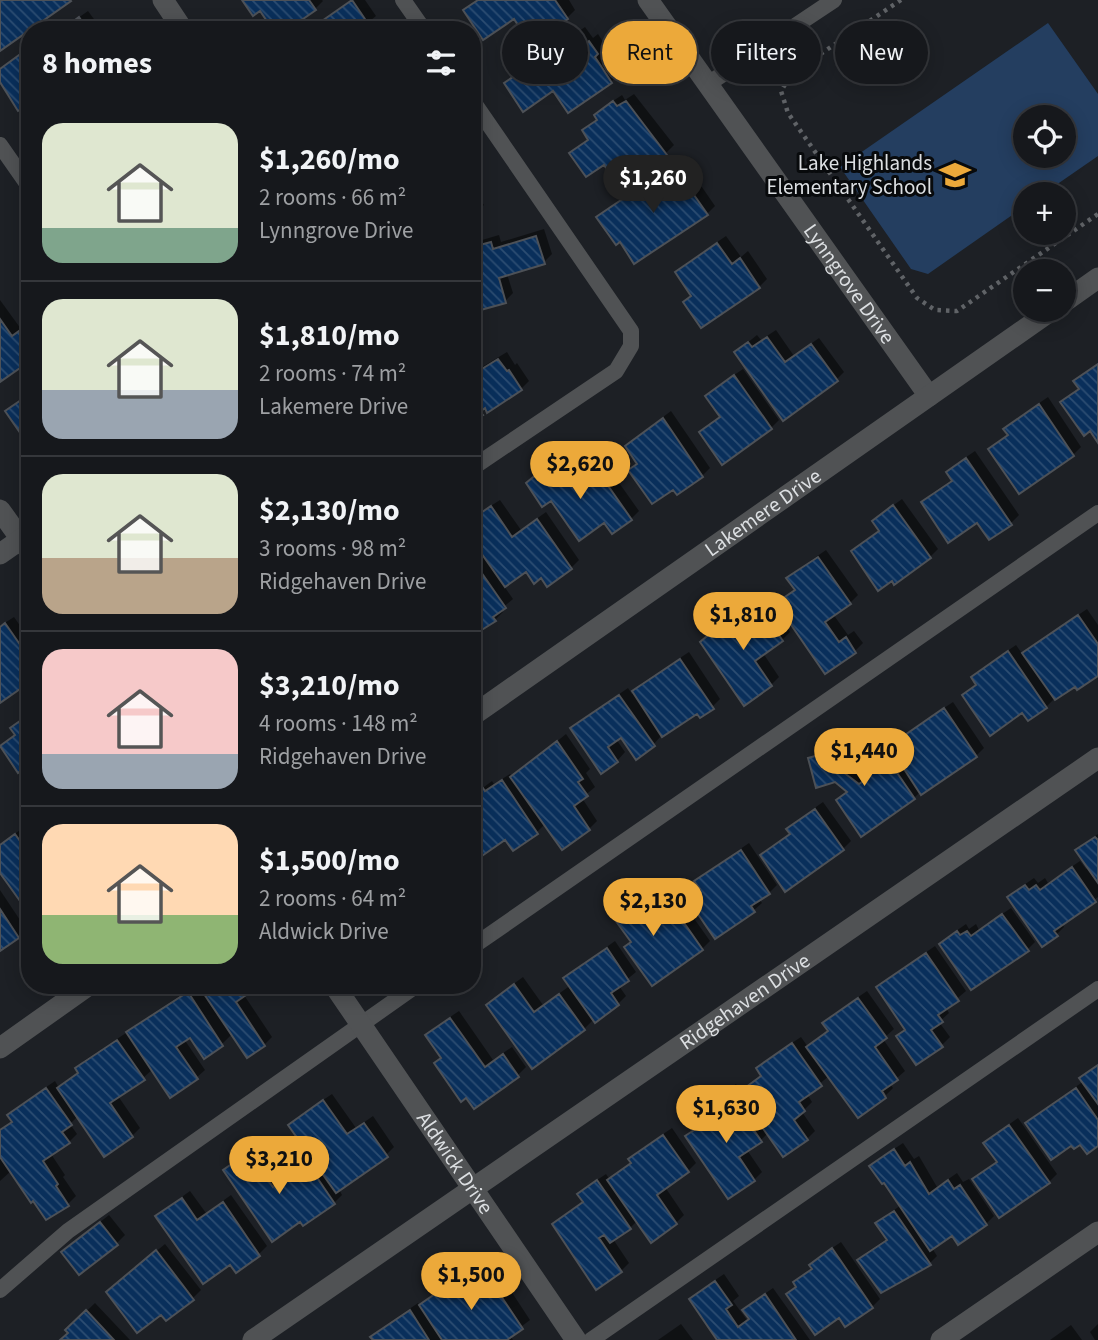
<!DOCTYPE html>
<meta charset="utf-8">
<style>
body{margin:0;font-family:"Source Sans 3",sans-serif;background:#232529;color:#f1f3f6;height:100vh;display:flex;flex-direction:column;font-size:26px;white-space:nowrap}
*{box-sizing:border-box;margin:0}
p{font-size:23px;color:#9ea0a3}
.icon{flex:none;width:38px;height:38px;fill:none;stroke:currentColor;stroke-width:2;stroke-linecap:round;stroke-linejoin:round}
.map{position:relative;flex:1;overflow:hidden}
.side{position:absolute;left:21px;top:21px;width:460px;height:973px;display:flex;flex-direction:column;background:#16181c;border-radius:28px;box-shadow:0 4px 18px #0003,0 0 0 2px #35373b}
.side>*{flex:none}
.banner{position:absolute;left:502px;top:21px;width:490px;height:63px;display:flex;gap:14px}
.fabs{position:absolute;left:1013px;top:105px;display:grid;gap:14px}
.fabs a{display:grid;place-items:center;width:63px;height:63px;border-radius:50%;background:#16181c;box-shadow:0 4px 18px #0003,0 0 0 2px #35373b;font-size:35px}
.price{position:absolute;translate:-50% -60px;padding:0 16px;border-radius:24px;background:#eca93a;color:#111;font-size:23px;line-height:46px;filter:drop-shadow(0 2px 4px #0008)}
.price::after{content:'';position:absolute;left:50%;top:42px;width:21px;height:16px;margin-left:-10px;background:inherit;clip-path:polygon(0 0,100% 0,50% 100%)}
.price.current{background:#222;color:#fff}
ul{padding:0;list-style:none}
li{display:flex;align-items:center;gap:21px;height:175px;padding:0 21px}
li+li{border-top:2px solid #35373b}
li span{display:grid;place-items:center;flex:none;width:196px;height:140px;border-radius:21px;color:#555}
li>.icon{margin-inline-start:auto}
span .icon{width:84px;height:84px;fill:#fffc;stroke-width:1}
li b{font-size:30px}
h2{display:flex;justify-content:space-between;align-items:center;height:84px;padding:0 21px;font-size:30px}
.chip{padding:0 24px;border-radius:32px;background:#16181c;box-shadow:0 4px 18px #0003,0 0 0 2px #35373b;font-size:24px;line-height:63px}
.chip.current{background:#eca93a;color:#111}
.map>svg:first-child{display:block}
.green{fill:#243e60;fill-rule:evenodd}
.shadow{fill:#0007}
.building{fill:url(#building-back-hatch);stroke:#4d5157;stroke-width:2}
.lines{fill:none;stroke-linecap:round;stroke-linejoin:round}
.path{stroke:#606367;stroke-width:4.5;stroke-dasharray:3.5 5;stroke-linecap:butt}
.service{stroke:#505254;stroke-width:16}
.minor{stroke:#505254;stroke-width:21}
.labels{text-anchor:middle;stroke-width:6;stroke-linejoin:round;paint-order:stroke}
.poi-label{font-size:21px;fill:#dcdfe2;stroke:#080a0c;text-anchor:end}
.street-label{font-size:21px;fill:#dcdfe2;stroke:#080a0c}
</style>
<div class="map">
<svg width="1098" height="1340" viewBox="0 0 1098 1340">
<defs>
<pattern id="building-back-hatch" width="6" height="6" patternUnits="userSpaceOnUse" patternTransform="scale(1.75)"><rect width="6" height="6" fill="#092f5b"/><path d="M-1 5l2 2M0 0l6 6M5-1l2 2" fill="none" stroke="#2c4d72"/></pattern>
</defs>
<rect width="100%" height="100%" fill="#1d2025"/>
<!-- green -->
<path class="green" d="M 1048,23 L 1098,94 L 1098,156 L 1043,194 L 1026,194 L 1025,206 L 928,274 L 911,269 L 840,167 ZM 1026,117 L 1064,117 L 1064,156 L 1026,156 Z"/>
<!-- shadow -->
<path class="shadow" d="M 244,0 L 322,0 L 323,1 L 315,9 L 261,9 Z
M 351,0 L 365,0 L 376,16 L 359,30 L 308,30 Z
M 477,0 L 569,0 L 575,10 L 567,18 L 514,17 L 465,10 Z
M 88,11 L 102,30 L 61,30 Z
M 585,27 L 593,38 L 598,34 L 605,45 L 602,48 L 619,74 L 611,82 L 569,110 L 554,88 L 506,83 L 514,75 Z
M 634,94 L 674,145 L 666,153 L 620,185 L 605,162 L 572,154 L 590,139 L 584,131 L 598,118 L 596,115 L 604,107 L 622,95 L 625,100 Z
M 682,158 L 715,206 L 707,214 L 620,240 L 598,218 L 606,210 Z
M 472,189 L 484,205 L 472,215 Z
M 544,229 L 552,254 L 544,262 L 507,274 L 513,293 L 505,301 L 472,291 L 472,243 L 499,235 L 501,242 Z
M 726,236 L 741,257 L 748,251 L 767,279 L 759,287 L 693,295 L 677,272 L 685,264 Z
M 0,300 L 21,329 L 30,323 L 30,359 L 0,380 Z
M 776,330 L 794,356 L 819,338 L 844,372 L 836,380 L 736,352 L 757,335 L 761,340 Z
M 507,352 L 515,365 L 517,363 L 529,381 L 521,389 L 487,408 L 472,420 L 472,373 Z
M 743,369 L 779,420 L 771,428 L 701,432 L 722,415 L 707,396 L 715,388 Z
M 1048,397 L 1081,447 L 1073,455 L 1019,492 L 990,449 L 1009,434 L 1005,429 L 1013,421 Z
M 671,411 L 710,468 L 702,476 L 638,463 L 627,446 L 635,438 Z
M 975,451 L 1019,515 L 1011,523 L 989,538 L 978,521 L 923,502 L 931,494 L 953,479 L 948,472 L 956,464 Z
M 563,454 L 582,480 L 605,463 L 639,511 L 631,519 L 605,521 L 552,499 L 536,476 Z
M 902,499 L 938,549 L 930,557 L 892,578 L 853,551 L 861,543 L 881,529 L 883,513 Z
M 500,500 L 521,530 L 546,512 L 579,560 L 571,568 L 542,576 L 526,570 L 504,586 L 513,599 L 501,609 L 503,612 L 495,620 L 478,625 L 472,629 L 472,555 L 481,550 L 472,537 L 472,518 Z
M 826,550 L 858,595 L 850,603 L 833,614 L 848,635 L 854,631 L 863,643 L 855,651 L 825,672 L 778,604 L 796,589 L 789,578 L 797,570 Z
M 765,596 L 790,632 L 782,640 L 763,653 L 779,677 L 771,685 L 745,704 L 710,635 L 740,610 L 742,612 Z
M 1087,609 L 1098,625 L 1098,673 L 1075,684 L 1055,698 L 1046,707 L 1023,710 L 964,695 L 977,683 L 973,677 L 981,669 L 1016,645 L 1023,655 L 1033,646 Z
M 14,617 L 30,640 L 30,680 L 0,701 L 0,626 Z
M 689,652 L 720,699 L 712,707 L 698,712 L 661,736 L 653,745 L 621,736 L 616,739 L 625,752 L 617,761 L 572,729 L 580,721 L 628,688 L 632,694 L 642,683 Z
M 953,702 L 984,748 L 976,756 L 921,791 L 914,798 L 838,800 L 848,791 L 810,759 L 818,751 L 845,743 L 851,764 L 873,781 L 859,760 L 867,752 L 886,738 L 891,746 L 899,738 Z
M 566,734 L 590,769 L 586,773 L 595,787 L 582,798 L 597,821 L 589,829 L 562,848 L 545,824 L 537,832 L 513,849 L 472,796 L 492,781 L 494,784 L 510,774 L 513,777 Z
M 823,802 L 851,841 L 843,849 L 762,855 L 770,847 L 791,833 L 788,829 L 796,821 Z
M 24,827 L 30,836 L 30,912 L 0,870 L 0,845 Z
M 1098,834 L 1098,897 L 1062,923 L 1064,927 L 1056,935 L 1009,897 L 1018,889 L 1034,878 L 1038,883 L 1045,878 L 1048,883 L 1080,861 L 1086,869 L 1089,867 L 1078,850 L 1086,842 Z
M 749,843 L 777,885 L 769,893 L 759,899 L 762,903 L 753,911 L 689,898 L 701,888 L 697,881 L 705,873 Z
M 640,881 L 665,916 L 683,903 L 710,941 L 702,949 L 632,941 L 608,906 L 616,898 Z
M 0,890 L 26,929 L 18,937 L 0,949 Z
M 1011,908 L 1035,942 L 1027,950 L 941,944 L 949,936 L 966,924 L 969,929 L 976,924 L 979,930 Z
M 615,941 L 636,972 L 619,986 L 626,996 L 618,1004 L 594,1019 L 584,1029 L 533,1066 L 488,1005 L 496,997 L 523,977 L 543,1005 L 571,985 L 566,978 L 574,970 Z
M 935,946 L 966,991 L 946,1008 L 949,1013 L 939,1022 L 950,1037 L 942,1045 L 906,1029 L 878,988 L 886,980 Z
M 196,985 L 258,985 L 244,995 L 272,1037 L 264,1045 L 232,1034 L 222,1044 L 204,1056 L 190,1035 L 184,1039 L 205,1070 L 196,1078 L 153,1069 L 143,1078 L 118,1096 L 140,1128 L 132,1136 L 78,1116 L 70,1124 L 77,1134 L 69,1142 L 51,1154 L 65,1175 L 63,1177 L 76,1196 L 68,1204 L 47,1218 L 11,1171 L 0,1181 L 0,1129 L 13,1121 L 9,1115 L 17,1107 L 55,1081 L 59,1088 L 80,1071 L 77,1068 L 85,1060 L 126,1033 L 127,1034 L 137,1024 Z
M 867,991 L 894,1029 L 883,1039 L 905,1071 L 890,1084 L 893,1088 L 886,1095 L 878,1083 L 829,1076 L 807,1094 L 812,1102 L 802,1112 L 815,1131 L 807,1139 L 768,1133 L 760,1141 L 747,1150 L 762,1172 L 754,1180 L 687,1137 L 695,1128 L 712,1117 L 715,1109 L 711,1104 L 719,1096 L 736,1084 L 741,1092 L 763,1075 L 758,1068 L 766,1060 L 801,1037 L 808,1047 L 829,1030 L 824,1023 L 832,1015 Z
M 459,1011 L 493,1060 L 512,1047 L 526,1067 L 518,1075 L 474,1106 L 427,1035 L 435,1027 Z
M 1098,1064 L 1098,1144 L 1081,1142 L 1027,1123 L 1035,1115 L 1084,1081 L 1082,1078 Z
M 332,1094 L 356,1128 L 373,1116 L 394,1147 L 386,1155 L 339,1189 L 342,1195 L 334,1203 L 303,1224 L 225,1170 L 233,1162 L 258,1145 L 282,1180 L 314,1159 L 290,1125 L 298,1117 Z
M 1018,1118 L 1057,1174 L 1049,1182 L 1000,1216 L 974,1179 L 998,1161 L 986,1143 L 994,1135 Z
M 672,1128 L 696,1163 L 688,1171 L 665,1187 L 684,1215 L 676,1223 L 638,1220 L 630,1228 L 613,1239 L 629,1263 L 621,1271 L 554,1224 L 562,1216 L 584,1201 L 580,1194 L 588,1186 L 606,1174 L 610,1180 L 632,1162 L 630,1159 L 638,1151 Z
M 903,1143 L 914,1159 L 919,1156 L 937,1187 L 957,1173 L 963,1182 L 969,1179 L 994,1216 L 986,1224 L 958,1243 L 952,1234 L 932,1248 L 937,1256 L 929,1264 L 859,1260 L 867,1252 L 888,1238 L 878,1224 L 886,1216 L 901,1205 L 884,1180 L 871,1167 L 879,1159 Z
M 190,1191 L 206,1213 L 231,1195 L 267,1246 L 259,1254 L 236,1271 L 231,1262 L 157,1217 L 165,1209 Z
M 109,1215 L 125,1235 L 117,1243 L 72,1244 Z
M 841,1242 L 880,1299 L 872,1307 L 840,1315 L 788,1294 L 797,1285 L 795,1282 L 813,1267 L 811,1265 L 819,1257 Z
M 165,1244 L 201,1290 L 193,1298 L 117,1284 Z
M 492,1262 L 530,1320 L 510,1335 L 513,1340 L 375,1340 L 372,1337 L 380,1329 L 418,1303 L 420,1306 L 429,1297 L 454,1280 L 457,1285 Z
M 724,1274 L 739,1296 L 733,1301 L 747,1320 L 750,1318 L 745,1310 L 753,1302 L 773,1288 L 810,1340 L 720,1340 L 691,1299 L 699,1291 Z
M 95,1303 L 130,1340 L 62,1340 L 70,1333 L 67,1330 Z
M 681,1324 L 693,1340 L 658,1340 Z
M 1098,1324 L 1098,1340 L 1095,1340 L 1090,1332 Z
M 1071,1325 L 1082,1340 L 1050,1340 Z"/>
<!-- building -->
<path class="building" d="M 0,0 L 70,0 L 71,1 L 0,51 Z
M 242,0 L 309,0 L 316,10 L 287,30 L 273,30 L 260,11 L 253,16 Z
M 352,0 L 369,25 L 362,30 L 309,30 Z
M 478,0 L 555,0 L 568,19 L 530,44 L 514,19 L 483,40 L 463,10 Z
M 79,17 L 88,30 L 62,30 Z
M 577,34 L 584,44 L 589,41 L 598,54 L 595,57 L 612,83 L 568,113 L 553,91 L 523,112 L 504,83 Z
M 30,47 L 30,104 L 18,111 L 0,82 L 0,69 Z
M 613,101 L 617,106 L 626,101 L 667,155 L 620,188 L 604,165 L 586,177 L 569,153 L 588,140 L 582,130 L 597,120 L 594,115 Z
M 673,165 L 708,215 L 634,264 L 620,242 L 616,245 L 596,217 Z
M 536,236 L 545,264 L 499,278 L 506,303 L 477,311 L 472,297 L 472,247 L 491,242 L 493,249 Z
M 717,243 L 732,264 L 740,258 L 760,288 L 701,328 L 683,302 L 691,296 L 675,272 Z
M 0,319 L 12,336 L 30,323 L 30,361 L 0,382 Z
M 767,337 L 785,362 L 811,344 L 838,381 L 783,421 L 734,352 L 748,342 L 752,347 Z
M 498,359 L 507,371 L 509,370 L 522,390 L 487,413 L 485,408 L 480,412 L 483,415 L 472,422 L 472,375 Z
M 1098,364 L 1098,443 L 1090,431 L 1084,436 L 1060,402 L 1079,389 L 1073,381 Z
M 734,375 L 772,429 L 722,465 L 699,432 L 720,417 L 705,396 Z
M 30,394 L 30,447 L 5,411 Z
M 1039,404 L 1074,456 L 1019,494 L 988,449 L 1008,435 L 1003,429 Z
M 663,418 L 703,477 L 677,495 L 673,490 L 652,504 L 628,470 L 637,464 L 625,446 Z
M 966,458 L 1012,525 L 989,540 L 977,523 L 948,543 L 921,502 L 952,481 L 946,472 Z
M 554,460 L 573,487 L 597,470 L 632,520 L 612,534 L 604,523 L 579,541 L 551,501 L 542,507 L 526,483 Z
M 893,505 L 931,558 L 894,585 L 892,581 L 878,591 L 851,551 L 879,531 L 872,521 Z
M 491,506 L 512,537 L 537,519 L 572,569 L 547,587 L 541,578 L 534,584 L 526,572 L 505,587 L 472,540 L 472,519 Z
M 818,557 L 851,604 L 825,622 L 839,642 L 846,637 L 856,653 L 825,674 L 776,603 L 795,590 L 786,578 Z
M 472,559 L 506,608 L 493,617 L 496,621 L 480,631 L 478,628 L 472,631 Z
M 756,603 L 783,641 L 755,661 L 772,686 L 744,706 L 700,642 L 731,616 L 733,619 Z
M 1078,615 L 1098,644 L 1098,676 L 1077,690 L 1075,687 L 1055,700 L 1022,653 Z
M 5,623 L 30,659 L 30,682 L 0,703 L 0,627 Z
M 1008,651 L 1047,708 L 1028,721 L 1022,713 L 990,736 L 962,695 L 976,685 L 971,677 Z
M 680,659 L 714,709 L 700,718 L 697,714 L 662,737 L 632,691 Z
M 619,695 L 655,746 L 636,760 L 621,738 L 608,747 L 618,762 L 601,774 L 570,728 Z
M 944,708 L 977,757 L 921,795 L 889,746 Z
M 30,714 L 30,764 L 18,773 L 0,746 L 15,735 L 10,728 Z
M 557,741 L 583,779 L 578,782 L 588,796 L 574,806 L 590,830 L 562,850 L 510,777 Z
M 878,745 L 915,799 L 861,837 L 836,800 L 847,792 L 835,782 L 816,788 L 808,758 L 837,750 L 843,772 L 859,784 L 869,777 L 857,759 Z
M 502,780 L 538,834 L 513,851 L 505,840 L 479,858 L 472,849 L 472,795 L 483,788 L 485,791 Z
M 815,809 L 844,850 L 785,892 L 760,855 L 790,834 L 786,829 Z
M 15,834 L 30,855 L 30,915 L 0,873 L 0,845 Z
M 1095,837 L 1098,840 L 1098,883 L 1075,850 Z
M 741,850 L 770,894 L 751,906 L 755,912 L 715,939 L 687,898 L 700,889 L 694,881 Z
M 1072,867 L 1096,902 L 1054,931 L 1058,936 L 1042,947 L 1007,897 L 1025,885 L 1029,890 L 1036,885 L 1040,890 Z
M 632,888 L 656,923 L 675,910 L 703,950 L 652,986 L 624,947 L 631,942 L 605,906 Z
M 0,909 L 19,938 L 0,951 Z
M 1002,914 L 1029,951 L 971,990 L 939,944 L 957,931 L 960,935 L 967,931 L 971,936 Z
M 607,948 L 629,981 L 611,993 L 619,1005 L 595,1023 L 563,978 Z
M 926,953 L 959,1001 L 938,1015 L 943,1022 L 931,1030 L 943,1047 L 916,1065 L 896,1036 L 905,1030 L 876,987 Z
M 514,984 L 534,1012 L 559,994 L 585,1030 L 532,1069 L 486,1005 Z
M 198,985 L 261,985 L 236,1002 L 265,1046 L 247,1058 Z
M 188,992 L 223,1046 L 204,1059 L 190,1038 L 176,1047 L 198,1079 L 170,1098 L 126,1032 Z
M 858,998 L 887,1038 L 875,1047 L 898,1080 L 882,1091 L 886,1098 L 858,1118 L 806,1047 L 828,1031 L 822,1023 Z
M 450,1018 L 485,1067 L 503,1054 L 519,1077 L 474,1109 L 466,1098 L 461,1102 L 434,1063 L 441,1058 L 425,1035 Z
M 117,1040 L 145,1080 L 110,1103 L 133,1137 L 104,1157 L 57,1088 L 78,1073 L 75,1068 Z
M 792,1043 L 822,1086 L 799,1102 L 805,1111 L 794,1120 L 808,1140 L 783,1157 L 738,1093 L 761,1076 L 756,1068 Z
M 1098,1065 L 1098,1104 L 1079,1078 Z
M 46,1088 L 72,1125 L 62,1132 L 70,1143 L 43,1161 L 58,1184 L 56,1186 L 69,1206 L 46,1220 L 33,1201 L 31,1203 L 0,1157 L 0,1130 L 12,1122 L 7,1115 Z
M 1076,1088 L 1098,1120 L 1098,1146 L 1087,1154 L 1080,1145 L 1074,1149 L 1071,1146 L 1051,1160 L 1025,1123 Z
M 727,1091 L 762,1142 L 739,1157 L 755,1181 L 728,1199 L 685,1136 L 711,1119 L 708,1114 L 713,1110 L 709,1103 Z
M 323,1100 L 347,1134 L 364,1123 L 388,1157 L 336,1193 L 288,1125 Z
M 1009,1125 L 1050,1183 L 999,1218 L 972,1179 L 997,1162 L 983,1143 Z
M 663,1135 L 689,1172 L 657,1195 L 677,1224 L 651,1243 L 607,1180 L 631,1163 L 628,1159 Z
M 894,1149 L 905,1166 L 910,1162 L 929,1194 L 948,1180 L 954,1189 L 960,1185 L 987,1225 L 958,1245 L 952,1236 L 930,1251 L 884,1183 L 882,1184 L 869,1166 Z
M 249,1152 L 273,1187 L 307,1163 L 335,1204 L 303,1226 L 300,1222 L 272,1242 L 223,1170 Z
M 597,1180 L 631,1229 L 610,1243 L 604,1235 L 599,1238 L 622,1272 L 596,1290 L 552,1224 L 583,1202 L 577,1194 Z
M 182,1198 L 197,1220 L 223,1202 L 260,1256 L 236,1273 L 230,1265 L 203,1284 L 155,1216 Z
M 894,1211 L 931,1265 L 881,1293 L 857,1260 L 887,1240 L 875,1223 Z
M 100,1222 L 118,1245 L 79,1275 L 61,1252 Z
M 832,1248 L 873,1308 L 845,1327 L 839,1318 L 815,1335 L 786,1294 L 796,1287 L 793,1282 L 812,1269 L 809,1265 Z
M 156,1250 L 194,1300 L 166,1321 L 161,1315 L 137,1333 L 106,1292 Z
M 483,1269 L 523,1329 L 507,1340 L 442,1340 L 419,1305 L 445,1287 L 448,1292 Z
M 715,1281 L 732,1305 L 726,1309 L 738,1327 L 749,1319 L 742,1310 L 765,1294 L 796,1340 L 717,1340 L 689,1299 Z
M 86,1310 L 114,1340 L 60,1340 L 68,1333 L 65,1330 Z
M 410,1310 L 429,1340 L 373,1340 L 370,1337 Z"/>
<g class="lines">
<!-- path -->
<path class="path" d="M 901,0 L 792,73 L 781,91 L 788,113 L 917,298 L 935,310 L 957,311 L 1098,214"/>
<!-- service -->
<path class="service" d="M 403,0 L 424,30
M 708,84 L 834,0
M 472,100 L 631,331 L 631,346 L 616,371 L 472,468
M 0,145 L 30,188
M 472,947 L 1098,513
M 0,1290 L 68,1231 L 417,985
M 591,1340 L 1098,989"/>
<!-- minor -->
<g class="minor">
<path d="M 163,0 L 183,30"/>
<path id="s1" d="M 648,0 L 929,396"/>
<path d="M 1064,302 L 1098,278"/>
<path d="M 0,510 L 30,552"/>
<path d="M 0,554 L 30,533"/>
<path id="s2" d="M 472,716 L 1052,310"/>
<path id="s3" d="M 334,985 L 576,1340"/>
<path d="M 0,1048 L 89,985"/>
<path id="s4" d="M 253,1340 L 1098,758"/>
<path d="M 941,1340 L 1098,1232"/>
</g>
</g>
<!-- icons -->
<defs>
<symbol id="school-bare" viewBox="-9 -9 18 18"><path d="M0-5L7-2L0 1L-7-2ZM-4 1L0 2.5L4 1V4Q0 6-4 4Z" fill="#eca93a" stroke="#080a0c" stroke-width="2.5" paint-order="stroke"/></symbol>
</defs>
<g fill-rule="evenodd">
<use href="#school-bare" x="933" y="153" width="44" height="44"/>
</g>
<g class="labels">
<!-- poi labels -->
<g class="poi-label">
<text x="932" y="170">Lake Highlands<tspan x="932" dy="24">Elementary School</tspan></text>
</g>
<!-- street labels -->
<g class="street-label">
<text dy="7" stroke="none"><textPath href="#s1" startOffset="348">Lynngrove Drive</textPath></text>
<text dy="7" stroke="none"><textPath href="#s2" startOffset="355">Lakemere Drive</textPath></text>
<text dy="7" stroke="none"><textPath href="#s4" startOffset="597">Ridgehaven Drive</textPath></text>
<text dy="7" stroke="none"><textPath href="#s3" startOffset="215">Aldwick Drive</textPath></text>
</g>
</g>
</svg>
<div class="fabs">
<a><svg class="icon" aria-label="locate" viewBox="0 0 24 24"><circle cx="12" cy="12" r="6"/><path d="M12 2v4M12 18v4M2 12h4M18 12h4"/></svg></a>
<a>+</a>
<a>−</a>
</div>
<b class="price current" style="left:653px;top:215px">$1,260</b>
<b class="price" style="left:580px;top:501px">$2,620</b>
<b class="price" style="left:743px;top:652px">$1,810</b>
<b class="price" style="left:864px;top:788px">$1,440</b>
<b class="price" style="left:653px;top:938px">$2,130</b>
<b class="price" style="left:726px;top:1145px">$1,630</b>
<b class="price" style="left:279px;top:1196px">$3,210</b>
<b class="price" style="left:471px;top:1312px">$1,500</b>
<div class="banner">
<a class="chip">Buy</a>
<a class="chip current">Rent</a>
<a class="chip">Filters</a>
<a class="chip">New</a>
</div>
<section class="side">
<h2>8 homes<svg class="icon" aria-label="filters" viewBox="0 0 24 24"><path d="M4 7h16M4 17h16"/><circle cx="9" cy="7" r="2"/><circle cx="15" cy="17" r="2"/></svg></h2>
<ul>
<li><span style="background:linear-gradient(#dfe7d0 75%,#7fa58c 0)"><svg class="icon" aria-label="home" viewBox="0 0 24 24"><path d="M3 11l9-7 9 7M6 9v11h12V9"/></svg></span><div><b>$1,260/mo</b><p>2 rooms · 66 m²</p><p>Lynngrove Drive</p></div></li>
<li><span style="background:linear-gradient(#dfe7d0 65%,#9aa5b1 0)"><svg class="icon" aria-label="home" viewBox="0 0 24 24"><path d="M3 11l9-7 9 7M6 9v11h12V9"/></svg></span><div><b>$1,810/mo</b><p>2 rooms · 74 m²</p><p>Lakemere Drive</p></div></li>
<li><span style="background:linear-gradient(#dfe7d0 60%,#b9a48a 0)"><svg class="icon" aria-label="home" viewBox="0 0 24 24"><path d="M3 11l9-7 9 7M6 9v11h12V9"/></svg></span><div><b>$2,130/mo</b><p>3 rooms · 98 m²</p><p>Ridgehaven Drive</p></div></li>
<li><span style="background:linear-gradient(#f6c9c9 75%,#9aa5b1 0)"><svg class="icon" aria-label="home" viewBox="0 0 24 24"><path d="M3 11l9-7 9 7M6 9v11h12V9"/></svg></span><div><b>$3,210/mo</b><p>4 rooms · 148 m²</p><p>Ridgehaven Drive</p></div></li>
<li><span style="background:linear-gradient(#ffd9b3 65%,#8fb573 0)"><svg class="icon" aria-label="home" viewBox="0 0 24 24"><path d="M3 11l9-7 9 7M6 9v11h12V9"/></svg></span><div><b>$1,500/mo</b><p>2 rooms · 64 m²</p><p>Aldwick Drive</p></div></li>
</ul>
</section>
</div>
